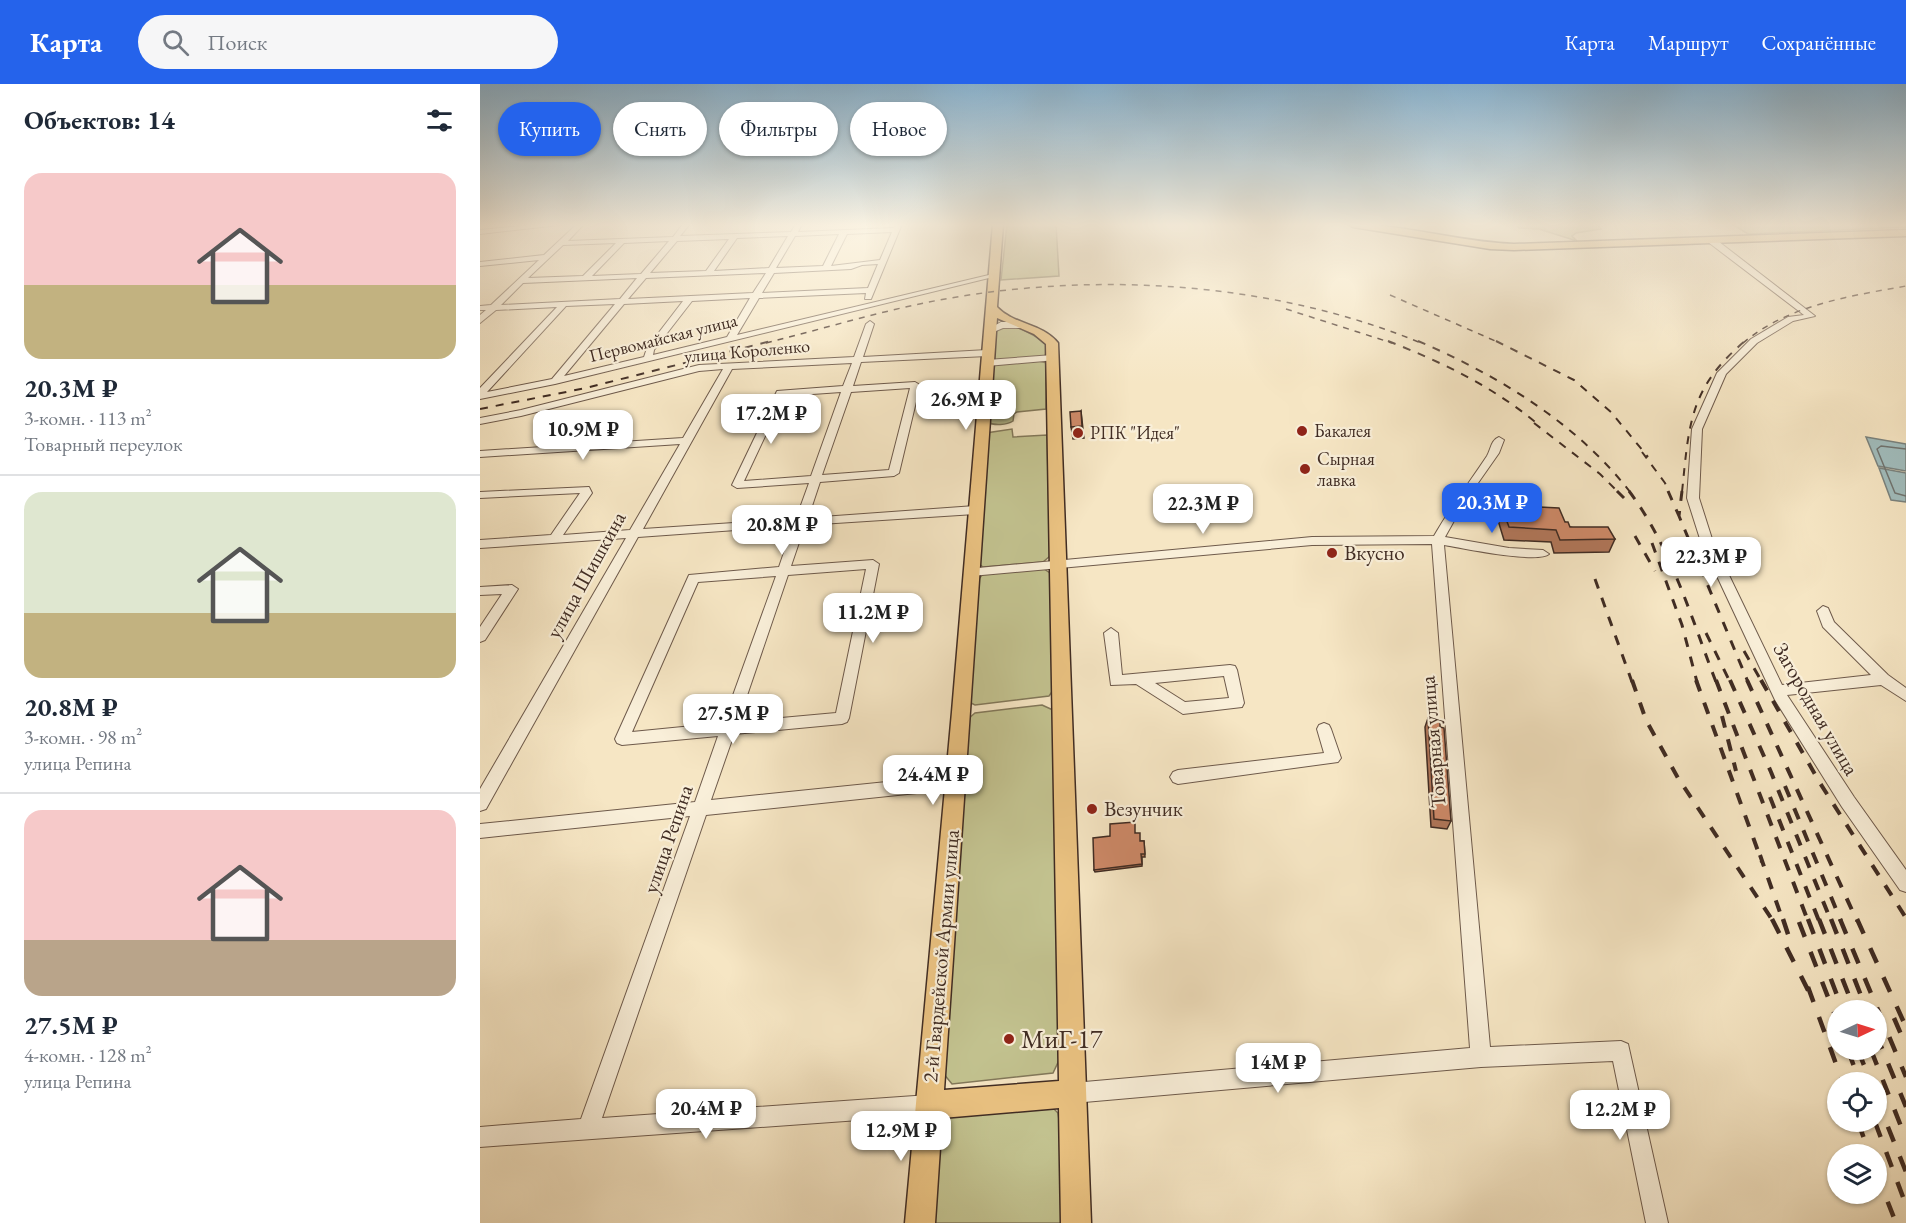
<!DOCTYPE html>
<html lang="ru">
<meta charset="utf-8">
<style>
body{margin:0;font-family:"EB Garamond",serif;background:#f6f6f7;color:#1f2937;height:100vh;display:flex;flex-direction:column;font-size:22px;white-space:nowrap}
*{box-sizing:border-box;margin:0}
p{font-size:20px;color:#747a83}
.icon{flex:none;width:33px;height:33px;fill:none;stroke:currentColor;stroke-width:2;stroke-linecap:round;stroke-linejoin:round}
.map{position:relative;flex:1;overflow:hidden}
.drawer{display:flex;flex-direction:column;background:#fff;width:480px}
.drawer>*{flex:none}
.guide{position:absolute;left:18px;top:18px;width:570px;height:54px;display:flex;gap:12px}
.needle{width:39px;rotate:86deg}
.fabs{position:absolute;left:1347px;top:916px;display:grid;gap:12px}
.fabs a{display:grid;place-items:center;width:60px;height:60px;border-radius:50%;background:#fff;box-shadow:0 2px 4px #0004;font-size:30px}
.price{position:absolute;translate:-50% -51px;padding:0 14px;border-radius:12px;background:#fff;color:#222;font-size:20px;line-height:39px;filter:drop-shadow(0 2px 3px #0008)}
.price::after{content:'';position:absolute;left:50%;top:36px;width:18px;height:14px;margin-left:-9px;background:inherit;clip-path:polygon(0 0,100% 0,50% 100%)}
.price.active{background:#2563eb;color:#fff}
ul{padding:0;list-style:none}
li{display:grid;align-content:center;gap:12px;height:318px;padding:0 24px}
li+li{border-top:2px solid #e0e1e3}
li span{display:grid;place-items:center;height:186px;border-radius:18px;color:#555}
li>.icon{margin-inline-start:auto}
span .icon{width:108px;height:108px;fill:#fffc;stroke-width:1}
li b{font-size:26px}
h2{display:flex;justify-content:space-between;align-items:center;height:72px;padding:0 24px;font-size:26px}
.pill{padding:0 21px;border-radius:27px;background:#fff;box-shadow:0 2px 4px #0004;font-size:21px;line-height:54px}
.pill.active{background:#2563eb;color:#fff}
header{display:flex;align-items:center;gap:36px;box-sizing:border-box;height:84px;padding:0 30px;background:#2563eb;color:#fff}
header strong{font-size:28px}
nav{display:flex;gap:33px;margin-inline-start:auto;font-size:21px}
.search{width:420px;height:54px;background:#f6f6f7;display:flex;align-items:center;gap:15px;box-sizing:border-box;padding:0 21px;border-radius:33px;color:#747a83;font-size:22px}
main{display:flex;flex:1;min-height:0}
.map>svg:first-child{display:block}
.green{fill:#c3c390;stroke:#82785a;stroke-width:1.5}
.water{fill:#a1bdbd;stroke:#7a837f;stroke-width:1.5}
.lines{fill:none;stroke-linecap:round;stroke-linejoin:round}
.shore{stroke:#707470;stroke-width:1.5}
.minor-casing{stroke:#6e5a4b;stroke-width:2}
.major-casing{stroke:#402c23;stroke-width:3}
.minor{fill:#f9efd9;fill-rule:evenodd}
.major{fill:#ebc382;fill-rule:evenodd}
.rail-far4{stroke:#402c23;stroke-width:1.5;stroke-dasharray:6 6;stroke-linecap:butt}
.rail-far3{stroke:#402c23;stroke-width:2;stroke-dasharray:8 8;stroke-linecap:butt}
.rail-far2{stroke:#402c23;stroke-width:3;stroke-dasharray:10 10;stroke-linecap:butt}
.rail-far1{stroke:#402c23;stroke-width:4;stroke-dasharray:12 12;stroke-linecap:butt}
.rail{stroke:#402c23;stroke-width:4.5;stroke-dasharray:16 16;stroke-linecap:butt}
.wall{fill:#b07659;stroke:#402c23;stroke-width:1.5}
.building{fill:#cd8968;stroke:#402c23;stroke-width:1.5}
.poi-dot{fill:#8f2418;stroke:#f9efd9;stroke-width:2}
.labels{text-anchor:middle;stroke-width:4.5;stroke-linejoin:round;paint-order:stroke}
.far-street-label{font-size:18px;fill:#402c23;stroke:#f9efd9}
.far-poi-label{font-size:18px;fill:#402c23;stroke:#f9efd9;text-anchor:start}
.poi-label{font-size:21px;fill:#402c23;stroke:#f9efd9;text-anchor:start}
.street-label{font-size:21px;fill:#402c23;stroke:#f9efd9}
.near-poi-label{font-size:26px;fill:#402c23;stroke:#f9efd9;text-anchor:start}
</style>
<header>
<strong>Карта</strong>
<div class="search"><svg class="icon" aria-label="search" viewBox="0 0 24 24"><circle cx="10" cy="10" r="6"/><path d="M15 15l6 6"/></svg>Поиск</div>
<nav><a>Карта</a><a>Маршрут</a><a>Сохранённые</a></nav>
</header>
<main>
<section class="drawer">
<h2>Объектов: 14<svg class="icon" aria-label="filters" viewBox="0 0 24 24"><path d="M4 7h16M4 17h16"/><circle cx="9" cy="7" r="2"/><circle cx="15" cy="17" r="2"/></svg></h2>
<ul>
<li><span style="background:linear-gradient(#f6c9c9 60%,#c2b280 0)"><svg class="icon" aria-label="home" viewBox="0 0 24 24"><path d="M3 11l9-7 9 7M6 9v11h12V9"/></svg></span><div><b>20.3M ₽</b><p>3-комн. · 113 m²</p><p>Товарный переулок</p></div></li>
<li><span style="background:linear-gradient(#dfe7d0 65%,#c2b280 0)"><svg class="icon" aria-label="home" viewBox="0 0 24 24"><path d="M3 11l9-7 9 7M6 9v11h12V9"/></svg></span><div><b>20.8M ₽</b><p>3-комн. · 98 m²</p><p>улица Репина</p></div></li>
<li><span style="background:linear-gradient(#f6c9c9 70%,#b9a48a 0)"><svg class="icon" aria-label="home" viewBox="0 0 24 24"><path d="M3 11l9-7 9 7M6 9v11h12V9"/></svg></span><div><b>27.5M ₽</b><p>4-комн. · 128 m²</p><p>улица Репина</p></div></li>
</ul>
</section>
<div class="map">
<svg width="1426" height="1139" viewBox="0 0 1426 1139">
<rect width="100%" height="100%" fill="#f6e6c4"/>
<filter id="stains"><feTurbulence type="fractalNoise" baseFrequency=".00333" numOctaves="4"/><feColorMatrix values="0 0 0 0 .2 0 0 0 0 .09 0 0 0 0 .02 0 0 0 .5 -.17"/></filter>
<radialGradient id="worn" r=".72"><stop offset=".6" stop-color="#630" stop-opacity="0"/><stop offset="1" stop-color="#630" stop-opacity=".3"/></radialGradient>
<!-- green -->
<path class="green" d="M 527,140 L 576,140 L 579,192 L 521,196 Z
M 1036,140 L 1117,140 L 1121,145 L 1096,149 L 1092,152 L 1097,157 L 1059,145 L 1039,144 Z
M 1252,140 L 1426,140 L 1426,143 L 1268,150 Z
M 536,242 L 566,258 L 566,271 L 559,274 L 516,277 L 511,274 L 514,247 L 520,244 Z
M 559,277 L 567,279 L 566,325 L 537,328 L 534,330 L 533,337 C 527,341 514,342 507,338 L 511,283 L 516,280 Z
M 532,345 L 533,353 L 567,351 L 570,472 L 563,478 L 503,483 L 498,479 L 506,349 Z
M 564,485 L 570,489 L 574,605 L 569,612 L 495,621 L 489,618 L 498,496 L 503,490 Z
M 562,621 L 573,626 L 581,972 L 573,989 L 472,1000 L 463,989 L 488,635 L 495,629 Z
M 570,1021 L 578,1029 L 581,1049 L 583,1139 L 455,1139 L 462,1040 L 473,1029 Z"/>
<!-- water -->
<path class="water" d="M 1386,353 L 1426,360 L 1426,387 L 1398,382 Z
M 1399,384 L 1426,389 L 1426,418 L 1411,416 Z"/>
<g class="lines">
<!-- shore -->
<path class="shore" d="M 1426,365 L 1401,362 L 1397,365 L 1415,409 L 1426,412"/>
<defs>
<path id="minor" d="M 62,140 L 88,140 L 0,150 L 0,146 Z
M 97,140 L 104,140 L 88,157 L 193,153 L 203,140 L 210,140 L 200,152 L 311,148 L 316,140 L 322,140 L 318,148 L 414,144 L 416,140 L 422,140 L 391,215 L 385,215 L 386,209 L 279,214 L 257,251 L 513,190 L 517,192 L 75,300 L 0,315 L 0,304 L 77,223 L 16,226 L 0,239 L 0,231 L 6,226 L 0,226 L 0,222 L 11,221 L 59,176 L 0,182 L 0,178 L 64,171 ZM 412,148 L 400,176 L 351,182 L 367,150 ZM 359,150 L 343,182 L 296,184 L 315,152 ZM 308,152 L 289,184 L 234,187 L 257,154 ZM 249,155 L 226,187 L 170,189 L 197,157 ZM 189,157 L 161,190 L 112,192 L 144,159 ZM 136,159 L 103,192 L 48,194 L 83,161 ZM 398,180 L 388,204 L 282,209 L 294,189 L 371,185 L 382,181 ZM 286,189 L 273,209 L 148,215 L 166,194 ZM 157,194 L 140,215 L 21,221 L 43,199 ZM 270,214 L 247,253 L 173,271 L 174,266 L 212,217 ZM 203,217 L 167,264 L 164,273 L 84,292 L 144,220 ZM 135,220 L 72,295 L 7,308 L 86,222 Z
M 1228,154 L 1234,154 L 1335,232 L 1313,237 L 1277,259 L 1246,290 L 1222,345 L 1219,414 L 1233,458 L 1302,601 L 1391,591 L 1343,543 L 1337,527 L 1343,522 L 1348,524 L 1354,538 L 1408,591 L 1426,604 L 1426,617 L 1401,601 L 1307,611 L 1374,713 L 1426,786 L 1426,808 L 1420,806 L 1362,723 L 1295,616 L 1221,458 L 1207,414 L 1212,345 L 1237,289 L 1271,255 L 1308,233 L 1324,231 L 1228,158 Z
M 390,237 L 394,240 L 383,273 L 507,266 L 511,269 L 507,272 L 381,278 L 373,302 L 435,298 L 440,301 L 419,389 L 414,392 L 340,398 L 328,434 L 495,422 L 501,426 L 495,430 L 325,441 L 311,482 L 393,476 L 399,480 L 369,634 L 367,638 L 362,640 L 254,650 L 231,716 L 475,691 L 480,693 L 483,698 L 480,703 L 475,705 L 226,731 L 122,1034 L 449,1011 L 456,1014 L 459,1021 L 456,1028 L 449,1031 L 0,1063 L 0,1043 L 101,1035 L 210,732 L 0,754 L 0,740 L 215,718 L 238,652 L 142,661 L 137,659 L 135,655 L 209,491 L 299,483 L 313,442 L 158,453 L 6,725 L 0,727 L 0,705 L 146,454 L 0,464 L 0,456 L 71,451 L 100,409 L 0,414 L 0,408 L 109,403 L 112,409 L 83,451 L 150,446 L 200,360 L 0,373 L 0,367 L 203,354 L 243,285 L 219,287 L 41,332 L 0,340 L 0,334 L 41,326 L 219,281 L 374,273 L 386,240 ZM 372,279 L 363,302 L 297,307 L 252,401 L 257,404 L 329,399 L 316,435 L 163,445 L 252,285 ZM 430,304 L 409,386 L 342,391 L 371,308 ZM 361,308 L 331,392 L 264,397 L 304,312 ZM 386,485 L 356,629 L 258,638 L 308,491 ZM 296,492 L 243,639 L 152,648 L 218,498 Z
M 521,238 L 540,238 L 544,241 L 540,244 L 523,244 L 509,250 L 505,247 Z
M 573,271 L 577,274 L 576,276 L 507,282 L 502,279 L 507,276 Z
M 1019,353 L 1024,356 L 1019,369 L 984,419 L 965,453 L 1029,464 L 1063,466 L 1069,470 C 1058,480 982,464 964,461 L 1010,963 L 1141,957 L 1148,960 L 1188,1139 L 1166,1139 L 1133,977 L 1001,983 L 593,1019 L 586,1016 L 583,1009 L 586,1002 L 593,999 L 990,964 L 952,460 L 832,461 L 491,492 L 487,491 L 485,488 L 487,485 L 832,453 L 954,452 C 970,424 989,399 1007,372 C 1011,365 1011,356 1019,353 Z
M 32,501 L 38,505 L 5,556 L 0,558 L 0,543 L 22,510 L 0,511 L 0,503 Z
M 631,544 L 638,549 L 642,591 L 750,581 L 755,582 L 757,586 L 764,619 L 762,623 L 703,630 L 656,600 L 631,601 L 624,549 ZM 744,592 L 749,614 L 705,618 L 675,599 Z
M 844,639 L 849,641 L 851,645 L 861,674 L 858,678 L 698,700 L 693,698 L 690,693 L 693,688 L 698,686 L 844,669 L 837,645 L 839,641 Z"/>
<path id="major" d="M 513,140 L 523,140 L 517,223 C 534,241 562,239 578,259 L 611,1139 L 581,1139 L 579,1024 L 462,1034 L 455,1139 L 425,1139 L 472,628 ZM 517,234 L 554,250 L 566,260 L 579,997 L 464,1006 Z
M 868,140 C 924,140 978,158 1034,160 L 1426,146 L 1426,152 L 1034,166 L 1010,165 L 873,143 Z"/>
</defs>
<!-- minor casing -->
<use href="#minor" class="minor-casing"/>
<!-- major casing -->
<use href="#major" class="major-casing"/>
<!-- minor -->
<use href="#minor" class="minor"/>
<!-- major -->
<use href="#major" class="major"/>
<!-- rail-far4 -->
<path class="rail-far4" d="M 910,211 L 1020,259
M 806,225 L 912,259
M 286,259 C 338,246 391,230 444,219 C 606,186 789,196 941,259
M 1263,259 C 1308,221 1370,212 1426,202"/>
<!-- rail-far3 -->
<path class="rail-far3" d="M 908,257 C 964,279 1014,303 1060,342
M 938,257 C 1017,291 1097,339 1150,408
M 1016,257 L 1094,296 L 1131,328 L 1168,373
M 0,325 L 106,304 L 291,257
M 1054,339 L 1120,390 L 1138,408
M 1162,368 L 1185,399 L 1189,408
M 1202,408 C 1209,341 1209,304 1265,257"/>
<!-- rail-far2 -->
<path class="rail-far2" d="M 1137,407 L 1144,414
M 1149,407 C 1191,463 1211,533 1236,598
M 1188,407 L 1199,432
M 1202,407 L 1199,432 L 1268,598
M 1155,452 L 1175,487
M 1172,459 L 1202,541 L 1217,598
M 1115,495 L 1152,598
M 1226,549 L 1250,598
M 1264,567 L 1282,598"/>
<!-- rail-far1 -->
<path class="rail-far1" d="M 1152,596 L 1166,636 L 1198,694 L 1293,837
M 1216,596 L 1282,778
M 1236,596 L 1328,837
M 1250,596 L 1291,688 L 1351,837
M 1267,596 L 1377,837
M 1281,596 L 1340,699 L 1426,834
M 1242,632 L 1256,687
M 1305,702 L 1361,837
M 1290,713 L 1339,837
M 1280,771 L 1303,837"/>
<!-- rail -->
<path class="rail" d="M 1292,835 L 1331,912
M 1303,835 L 1310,856
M 1328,835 L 1363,927
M 1339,835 L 1375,927
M 1351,835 L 1387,927
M 1360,835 L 1426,993
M 1377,835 L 1426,943
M 1319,838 L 1358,939
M 1328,903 L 1363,999
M 1414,934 L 1426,962
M 1396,950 L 1426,1023
M 1368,966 L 1380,999
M 1378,966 L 1391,999
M 1391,966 L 1426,1055
M 1396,1013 L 1426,1088
M 1378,1038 L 1390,1071
M 1395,1038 L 1426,1121
M 1396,1088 L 1416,1139"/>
</g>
<!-- wall -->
<path class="wall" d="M 601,327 L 604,354 L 593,355 L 591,343 Z
M 1021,421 L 1085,438 L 1090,443 L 1135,455 L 1129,468 L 1074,469 L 1071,458 L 1024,456 L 1017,433 Z
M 948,634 L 971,737 L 967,745 L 951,743 L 945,643 Z
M 655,749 L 660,757 L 664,757 L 665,773 L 662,773 L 662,782 L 615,788 L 614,786 L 630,752 Z"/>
<!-- building -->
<path class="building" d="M 601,327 L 602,342 L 591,343 L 590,328 Z
M 1021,421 L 1079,424 L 1085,438 L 1088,438 L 1090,443 L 1128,443 L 1135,455 L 1080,456 L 1076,446 L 1029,443 Z
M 948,634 L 960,635 L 960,643 L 964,644 L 971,737 L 954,735 Z
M 655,738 L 655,749 L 660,749 L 660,757 L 664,757 L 665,770 L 661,770 L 662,780 L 614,786 L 613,754 L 630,752 L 630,740 Z"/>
<!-- sky -->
<linearGradient id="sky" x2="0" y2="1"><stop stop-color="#8bb8d7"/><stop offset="0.47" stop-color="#fbf4e4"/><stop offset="1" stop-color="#fbf4e4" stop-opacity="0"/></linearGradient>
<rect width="1426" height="300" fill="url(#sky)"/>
<!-- markers -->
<g class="poi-dot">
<circle cx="822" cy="347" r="6"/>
<circle cx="598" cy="349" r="6"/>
<circle cx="825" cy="385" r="6"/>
<circle cx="852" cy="469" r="6"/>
<circle cx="612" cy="725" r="6"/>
<circle cx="529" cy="955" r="6"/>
</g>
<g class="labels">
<!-- far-street labels -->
<g class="far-street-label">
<text transform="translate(183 254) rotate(-14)" y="6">Первомайская улица</text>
<text transform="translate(267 267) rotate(-5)" y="6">улица Короленко</text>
</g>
<!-- far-poi labels -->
<g class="far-poi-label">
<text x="834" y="353">Бакалея</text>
<text x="610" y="355">РПК "Идея"</text>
<text x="837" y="381">Сырная<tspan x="837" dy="21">лавка</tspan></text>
</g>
<!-- poi labels -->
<g class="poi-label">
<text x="864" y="476">Вкусно</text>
<text x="624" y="732">Везунчик</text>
</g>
<!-- street labels -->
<g class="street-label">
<text transform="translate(106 491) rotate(-61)" y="7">улица Шишкина</text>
<text transform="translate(1336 625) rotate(60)" y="7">Загородная улица</text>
<text transform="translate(953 658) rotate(-95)" y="7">Товарная улица</text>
<text transform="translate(188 755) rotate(-71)" y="7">улица Репина</text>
<text transform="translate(461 872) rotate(-85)" y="7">2-й Гвардейской Армии улица</text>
</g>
<!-- near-poi labels -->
<g class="near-poi-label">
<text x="541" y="964">МиГ-17</text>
</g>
</g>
<rect width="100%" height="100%" filter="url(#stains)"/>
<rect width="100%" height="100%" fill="url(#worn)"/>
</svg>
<div class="fabs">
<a><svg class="needle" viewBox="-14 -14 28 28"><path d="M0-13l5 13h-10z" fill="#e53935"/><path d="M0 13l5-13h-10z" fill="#747a83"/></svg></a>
<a><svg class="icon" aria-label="locate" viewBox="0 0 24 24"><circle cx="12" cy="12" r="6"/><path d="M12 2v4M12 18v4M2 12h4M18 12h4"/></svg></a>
<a><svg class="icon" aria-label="layers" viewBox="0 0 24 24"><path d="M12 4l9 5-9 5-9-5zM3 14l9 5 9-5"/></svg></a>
</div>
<b class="price" style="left:486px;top:347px">26.9M ₽</b>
<b class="price" style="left:291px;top:361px">17.2M ₽</b>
<b class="price" style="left:103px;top:377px">10.9M ₽</b>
<b class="price active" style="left:1012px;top:450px">20.3M ₽</b>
<b class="price" style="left:723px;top:451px">22.3M ₽</b>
<b class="price" style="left:302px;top:472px">20.8M ₽</b>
<b class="price" style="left:1231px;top:504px">22.3M ₽</b>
<b class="price" style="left:393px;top:560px">11.2M ₽</b>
<b class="price" style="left:253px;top:661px">27.5M ₽</b>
<b class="price" style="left:453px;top:722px">24.4M ₽</b>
<b class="price" style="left:798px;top:1010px">14M ₽</b>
<b class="price" style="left:226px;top:1056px">20.4M ₽</b>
<b class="price" style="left:1140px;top:1057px">12.2M ₽</b>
<b class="price" style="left:421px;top:1078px">12.9M ₽</b>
<div class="guide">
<a class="pill active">Купить</a>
<a class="pill">Снять</a>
<a class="pill">Фильтры</a>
<a class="pill">Новое</a>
</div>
</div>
</main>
